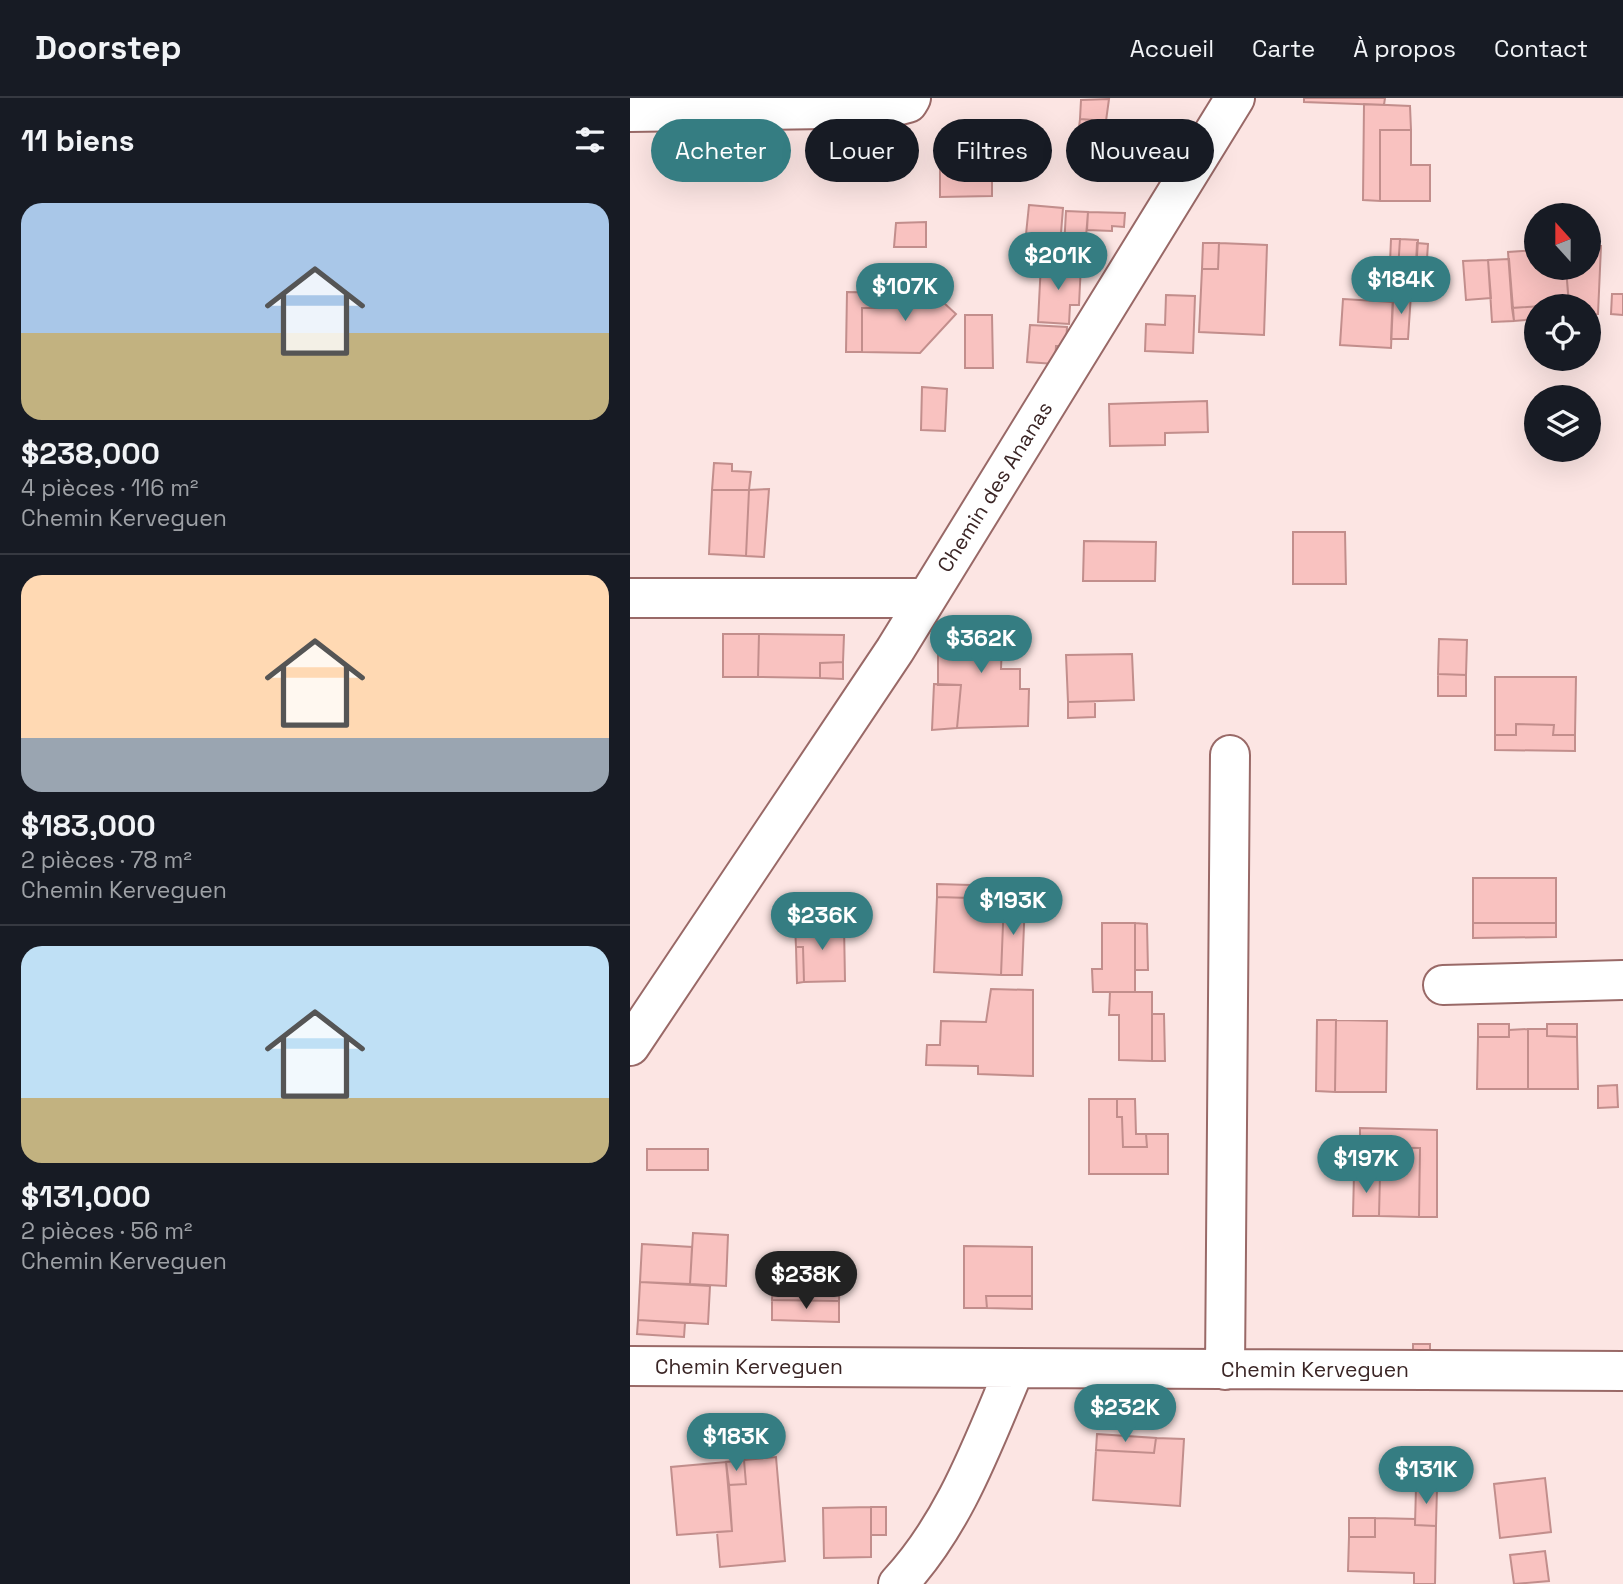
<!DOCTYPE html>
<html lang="fr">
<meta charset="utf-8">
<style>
body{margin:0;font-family:"Space Grotesk",sans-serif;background:#242831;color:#f1f3f6;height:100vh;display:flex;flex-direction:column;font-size:26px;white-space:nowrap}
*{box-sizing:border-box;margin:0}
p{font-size:23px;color:#9ea1a6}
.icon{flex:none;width:38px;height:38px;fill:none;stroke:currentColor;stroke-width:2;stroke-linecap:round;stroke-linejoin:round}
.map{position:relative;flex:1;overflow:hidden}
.sheet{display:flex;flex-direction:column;background:#171b24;width:630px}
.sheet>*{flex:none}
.guide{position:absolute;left:21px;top:21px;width:665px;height:63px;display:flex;gap:14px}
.needle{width:46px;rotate:339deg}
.buttons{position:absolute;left:894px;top:105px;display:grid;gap:14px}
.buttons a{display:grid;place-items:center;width:77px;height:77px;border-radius:50%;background:#171b24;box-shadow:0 7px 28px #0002;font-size:35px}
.price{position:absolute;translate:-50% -60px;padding:0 16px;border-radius:24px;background:#357d82;color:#fff;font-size:23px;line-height:46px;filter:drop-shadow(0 2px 4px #0008)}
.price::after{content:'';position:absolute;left:50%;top:42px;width:21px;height:16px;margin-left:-10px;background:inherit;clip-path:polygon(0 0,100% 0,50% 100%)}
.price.current{background:#222;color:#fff}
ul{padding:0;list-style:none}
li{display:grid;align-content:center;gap:14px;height:371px;padding:0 21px}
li+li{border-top:2px solid #363941}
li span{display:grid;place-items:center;height:217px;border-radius:21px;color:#555}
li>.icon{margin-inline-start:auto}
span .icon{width:126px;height:126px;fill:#fffc;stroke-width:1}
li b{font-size:30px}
h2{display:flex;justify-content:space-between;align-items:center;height:84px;padding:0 21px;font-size:30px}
.tag{padding:0 24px;border-radius:32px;background:#171b24;box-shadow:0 7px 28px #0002;font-size:24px;line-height:63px}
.tag.current{background:#357d82;color:#fff}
header{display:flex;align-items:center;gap:42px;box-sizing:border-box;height:98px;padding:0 35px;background:#171b24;border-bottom:2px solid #363941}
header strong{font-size:33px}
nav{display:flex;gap:38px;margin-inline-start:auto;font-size:24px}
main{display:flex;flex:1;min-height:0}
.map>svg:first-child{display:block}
.building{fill:#f9c2c0;stroke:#c28e8c;stroke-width:2}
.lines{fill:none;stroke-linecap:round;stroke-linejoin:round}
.street-casing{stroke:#996967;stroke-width:42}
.street{stroke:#fff;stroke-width:38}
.labels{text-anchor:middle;stroke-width:7;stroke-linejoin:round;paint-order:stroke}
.street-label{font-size:21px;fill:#3a2525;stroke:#fff}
</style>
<header>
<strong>Doorstep</strong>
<nav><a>Accueil</a><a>Carte</a><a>À propos</a><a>Contact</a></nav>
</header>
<main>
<section class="sheet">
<h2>11 biens<svg class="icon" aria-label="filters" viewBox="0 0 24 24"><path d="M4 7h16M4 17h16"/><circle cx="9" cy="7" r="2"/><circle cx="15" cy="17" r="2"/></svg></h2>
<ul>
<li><span style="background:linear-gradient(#a9c7e8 60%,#c2b280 0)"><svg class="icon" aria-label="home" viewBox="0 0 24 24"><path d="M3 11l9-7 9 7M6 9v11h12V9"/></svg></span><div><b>$238,000</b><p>4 pièces · 116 m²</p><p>Chemin Kerveguen</p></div></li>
<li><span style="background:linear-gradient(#ffd9b3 75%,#9aa5b1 0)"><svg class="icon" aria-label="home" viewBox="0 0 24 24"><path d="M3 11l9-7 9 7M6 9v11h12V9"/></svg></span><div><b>$183,000</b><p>2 pièces · 78 m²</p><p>Chemin Kerveguen</p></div></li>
<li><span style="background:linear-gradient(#bfe0f5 70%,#c2b280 0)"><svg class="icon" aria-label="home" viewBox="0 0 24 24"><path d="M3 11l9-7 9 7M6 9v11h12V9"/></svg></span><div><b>$131,000</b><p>2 pièces · 56 m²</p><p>Chemin Kerveguen</p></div></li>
</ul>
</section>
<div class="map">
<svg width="993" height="1486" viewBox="0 0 993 1486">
<rect width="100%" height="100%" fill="#fce5e3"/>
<!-- building -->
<path class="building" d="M 674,0 L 755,0 L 754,7 L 674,4 Z
M 479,1 L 476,23 L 450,21 L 451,2 Z
M 734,6 L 780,8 L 781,32 L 750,32 L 750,103 L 733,102 Z
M 450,21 L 476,23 L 471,73 L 444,70 Z
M 750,32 L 781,32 L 781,67 L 800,67 L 800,103 L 750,103 Z
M 362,48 L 362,98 L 310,99 L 310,49 Z
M 399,107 L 433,110 L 430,148 L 395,146 Z
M 436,113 L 458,114 L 455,151 L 434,150 Z
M 458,114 L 495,115 L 494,129 L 482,128 L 482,133 L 457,132 Z
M 296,124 L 296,149 L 264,149 L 266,125 Z
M 761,141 L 770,141 L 767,188 L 759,188 Z
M 770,141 L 788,142 L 785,189 L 767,188 Z
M 573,145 L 589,145 L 588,171 L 572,171 Z
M 589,145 L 637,147 L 634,237 L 569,234 L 572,171 L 588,171 Z
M 787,145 L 798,146 L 795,190 L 785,189 Z
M 959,148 L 971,148 L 968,216 L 959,217 L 959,208 L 939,208 L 936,170 L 959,170 Z
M 906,152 L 906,170 L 936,170 L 939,206 L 882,210 L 878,154 Z
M 879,161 L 884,223 L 862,224 L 858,162 Z
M 858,162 L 861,200 L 836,202 L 833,163 Z
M 411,165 L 451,166 L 449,207 L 440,207 L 439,226 L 408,224 Z
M 288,181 L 326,216 L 290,255 L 232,254 L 232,210 L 262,210 Z
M 217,194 L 276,195 L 262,210 L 232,210 L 232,254 L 216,254 Z
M 763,195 L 781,196 L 778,241 L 761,241 Z
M 982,196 L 993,196 L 993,217 L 981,216 Z
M 536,197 L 565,198 L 563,255 L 515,253 L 516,226 L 535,227 Z
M 713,201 L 763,204 L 761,250 L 710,247 Z
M 939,206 L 939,208 L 906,208 L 906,221 L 884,223 L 882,210 Z
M 335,217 L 362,217 L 363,270 L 335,270 Z
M 400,227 L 437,229 L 436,248 L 426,248 L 425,266 L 397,264 Z
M 292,289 L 317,291 L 315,333 L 291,332 Z
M 577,303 L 578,334 L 535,335 L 535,347 L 480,348 L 479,306 Z
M 84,365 L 102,366 L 102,373 L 121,374 L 119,392 L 82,392 Z
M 139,391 L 134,459 L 116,458 L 119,392 Z
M 82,392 L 119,392 L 116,458 L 79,456 Z
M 663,434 L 715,434 L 716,486 L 663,486 Z
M 454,443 L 526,444 L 525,483 L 453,483 Z
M 373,523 L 371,571 L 390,571 L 390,591 L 399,591 L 398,628 L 327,630 L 331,587 L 308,587 L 308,524 Z
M 93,536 L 129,536 L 128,579 L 93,579 Z
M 129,536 L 214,537 L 213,564 L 190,565 L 190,580 L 128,579 Z
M 809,541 L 837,542 L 836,577 L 808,576 Z
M 502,556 L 504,602 L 438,604 L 436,557 Z
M 213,564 L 213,581 L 190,580 L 190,565 Z
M 808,576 L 836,577 L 836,598 L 808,598 Z
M 865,579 L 946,579 L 945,637 L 923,637 L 924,627 L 886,626 L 886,637 L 865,637 Z
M 304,586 L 331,587 L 327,630 L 302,632 Z
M 438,604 L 465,604 L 465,619 L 438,620 Z
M 886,626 L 924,627 L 923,637 L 945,637 L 945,653 L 865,652 L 865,637 L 886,637 Z
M 843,780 L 926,780 L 926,825 L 843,825 Z
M 307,786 L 374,788 L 374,801 L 307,799 Z
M 307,799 L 374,801 L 371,877 L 304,874 Z
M 374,801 L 395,802 L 392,877 L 371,877 Z
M 472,825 L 505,825 L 505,894 L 463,894 L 462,871 L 472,871 Z
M 505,825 L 517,826 L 518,872 L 505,872 Z
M 843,825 L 926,825 L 926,839 L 843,840 Z
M 214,827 L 215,883 L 174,884 L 173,849 L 166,849 L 165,828 Z
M 166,849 L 173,849 L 174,884 L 167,885 Z
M 361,891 L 403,892 L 403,978 L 348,976 L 348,968 L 296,967 L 297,947 L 310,947 L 311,923 L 356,924 Z
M 480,894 L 522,894 L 522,963 L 489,962 L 489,917 L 479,917 Z
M 522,916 L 534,916 L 535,963 L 522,963 Z
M 687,922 L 706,922 L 705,994 L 686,993 Z
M 706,922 L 757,923 L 756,994 L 705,994 Z
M 848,926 L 879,926 L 879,939 L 848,939 Z
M 917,926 L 947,926 L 947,939 L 917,938 Z
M 898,931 L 917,931 L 917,938 L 947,939 L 948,991 L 898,991 Z
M 898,931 L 898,991 L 847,991 L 848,939 L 879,939 L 879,932 Z
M 987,987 L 988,1009 L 968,1010 L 968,988 Z
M 459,1001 L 487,1001 L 487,1019 L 492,1019 L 493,1049 L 517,1049 L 516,1036 L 538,1036 L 538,1076 L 459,1076 Z
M 487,1001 L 505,1001 L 506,1036 L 516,1036 L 517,1049 L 493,1049 L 492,1019 L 487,1019 Z
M 730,1030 L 807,1032 L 807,1119 L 789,1119 L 790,1050 L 730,1049 Z
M 724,1049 L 790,1050 L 789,1119 L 749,1118 L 750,1076 L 724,1075 Z
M 17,1051 L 78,1051 L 78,1072 L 17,1072 Z
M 724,1075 L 750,1076 L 749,1118 L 723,1118 Z
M 63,1135 L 98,1137 L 96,1188 L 60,1186 Z
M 12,1146 L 62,1149 L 60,1186 L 10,1184 Z
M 334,1148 L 402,1149 L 402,1198 L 356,1198 L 357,1210 L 334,1210 Z
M 144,1157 L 211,1159 L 209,1203 L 142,1202 Z
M 10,1184 L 80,1188 L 78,1226 L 8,1222 Z
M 356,1198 L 402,1198 L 402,1211 L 357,1210 Z
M 142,1202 L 209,1203 L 209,1224 L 142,1222 Z
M 8,1222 L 55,1225 L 54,1239 L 7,1236 Z
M 783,1246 L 800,1246 L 800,1259 L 783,1259 Z
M 467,1336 L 526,1340 L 524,1355 L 466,1352 Z
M 526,1340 L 554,1341 L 550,1408 L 463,1402 L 466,1352 L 524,1355 Z
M 146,1359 L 155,1463 L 90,1469 L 87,1434 L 102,1433 L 99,1387 L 116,1386 L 114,1362 Z
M 114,1362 L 116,1386 L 99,1387 L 96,1364 Z
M 96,1364 L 102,1433 L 47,1437 L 41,1369 Z
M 915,1380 L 921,1434 L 870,1440 L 864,1386 Z
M 786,1389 L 807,1390 L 806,1428 L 785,1427 Z
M 241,1409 L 256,1409 L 256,1437 L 241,1437 Z
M 241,1409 L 241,1459 L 194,1460 L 193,1410 Z
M 719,1420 L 745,1420 L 745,1439 L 719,1439 Z
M 745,1420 L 785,1421 L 785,1427 L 806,1428 L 805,1486 L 784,1486 L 784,1475 L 718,1473 L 719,1439 L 745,1439 Z
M 915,1453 L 919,1483 L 884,1486 L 880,1457 Z"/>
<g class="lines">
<defs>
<path id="street" d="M 0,14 L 259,10 L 278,5 L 281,0
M 0,500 L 296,500
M 813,887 L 993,882
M 0,948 L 265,552 L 605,0
M 0,1268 L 993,1273
M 595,1272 L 600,657
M 268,1486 C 325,1425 353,1345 385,1270"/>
</defs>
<!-- street casing -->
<use href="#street" class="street-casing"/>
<!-- street -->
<use href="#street" class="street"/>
</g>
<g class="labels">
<!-- street labels -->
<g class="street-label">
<text transform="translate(365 389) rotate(-58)" y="7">Chemin des Ananas</text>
<text x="119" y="1276">Chemin Kerveguen</text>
<text x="685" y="1279">Chemin Kerveguen</text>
</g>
</g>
</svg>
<div class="buttons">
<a><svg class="needle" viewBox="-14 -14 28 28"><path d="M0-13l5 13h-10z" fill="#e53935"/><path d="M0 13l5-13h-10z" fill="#9ea1a6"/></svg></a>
<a><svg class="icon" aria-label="locate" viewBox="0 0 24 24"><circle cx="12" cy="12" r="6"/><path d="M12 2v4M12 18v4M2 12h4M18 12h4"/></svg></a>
<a><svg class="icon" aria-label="layers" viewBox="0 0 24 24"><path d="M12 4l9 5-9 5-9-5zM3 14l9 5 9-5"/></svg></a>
</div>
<b class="price" style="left:428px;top:194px">$201K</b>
<b class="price" style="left:771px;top:218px">$184K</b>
<b class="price" style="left:275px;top:225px">$107K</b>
<b class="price" style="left:351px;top:577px">$362K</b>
<b class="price" style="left:383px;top:839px">$193K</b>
<b class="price" style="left:192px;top:854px">$236K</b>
<b class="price" style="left:736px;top:1097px">$197K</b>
<b class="price current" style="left:176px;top:1213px">$238K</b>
<b class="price" style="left:495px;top:1346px">$232K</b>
<b class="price" style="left:106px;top:1375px">$183K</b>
<b class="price" style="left:796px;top:1408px">$131K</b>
<div class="guide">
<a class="tag current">Acheter</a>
<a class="tag">Louer</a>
<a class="tag">Filtres</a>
<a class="tag">Nouveau</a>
</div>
</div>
</main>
